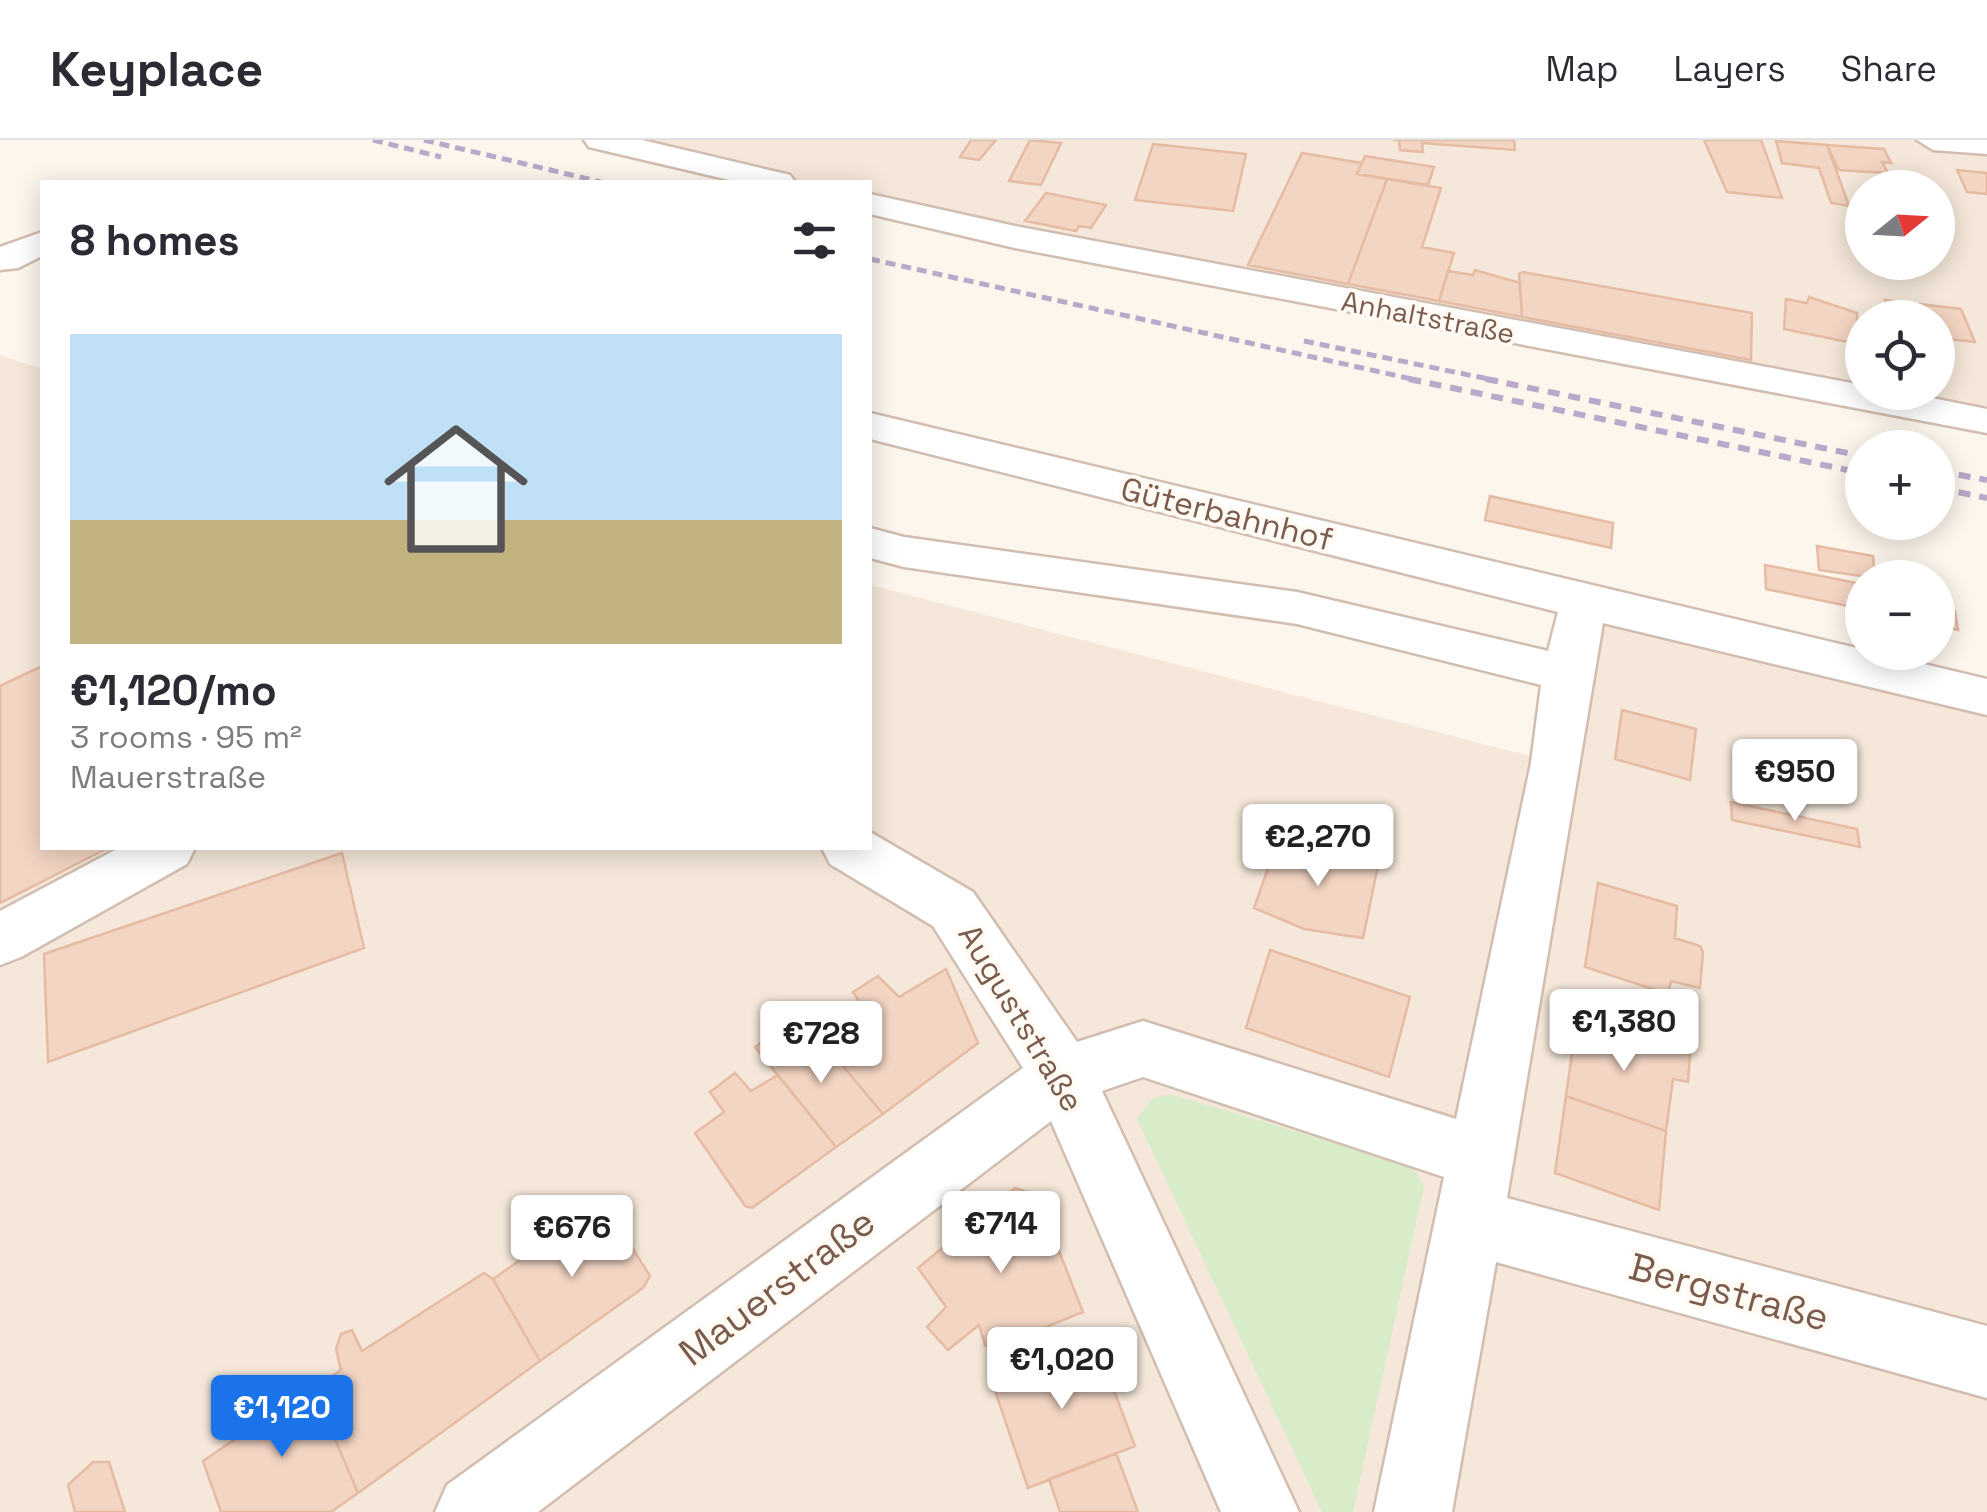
<!DOCTYPE html>
<meta charset="utf-8">
<style>
body{margin:0;font-family:"Space Grotesk",sans-serif;background:#f2f2f3;color:#2b2b33;height:100vh;display:flex;flex-direction:column;font-size:38px;white-space:nowrap}
*{box-sizing:border-box;margin:0}
p{font-size:32px;color:#7c7c81}
.icon{flex:none;width:55px;height:55px;fill:none;stroke:currentColor;stroke-width:2;stroke-linecap:round;stroke-linejoin:round}
.map{position:relative;flex:1;overflow:hidden}
.details{position:absolute;left:40px;top:40px;width:832px;height:670px;display:flex;flex-direction:column;background:#fff;border-radius:0px;box-shadow:0 5px 25px #0003}
.details>*{flex:none}
.needle{width:65px;rotate:72deg}
.tools{position:absolute;left:1845px;top:30px;display:grid;gap:20px}
.tools a{display:grid;place-items:center;width:110px;height:110px;border-radius:50%;background:#fff;box-shadow:0 5px 25px #0003;font-size:50px}
.price{position:absolute;translate:-50% -85px;padding:0 22px;border-radius:10px;background:#fff;color:#222;font-size:32px;line-height:65px;filter:drop-shadow(0 2px 5px #0008)}
.price::after{content:'';position:absolute;left:50%;top:60px;width:30px;height:22px;margin-left:-15px;background:inherit;clip-path:polygon(0 0,100% 0,50% 100%)}
.price.active{background:#1a73e8;color:#fff}
ul{padding:0;list-style:none}
li{display:grid;align-content:center;gap:20px;height:530px;padding:0 30px}
li+li{border-top:2px solid #e1e1e2}
li span{display:grid;place-items:center;height:310px;border-radius:0px;color:#555}
li>.icon{margin-inline-start:auto}
span .icon{width:180px;height:180px;fill:#fffc;stroke-width:1}
li b{font-size:42px}
h2{display:flex;justify-content:space-between;align-items:center;height:120px;padding:0 30px;font-size:42px}
header{display:flex;align-items:center;gap:60px;box-sizing:border-box;height:140px;padding:0 50px;background:#fff;border-bottom:2px solid #e1e1e2}
header strong{font-size:48px}
nav{display:flex;gap:55px;margin-inline-start:auto;font-size:35px}
.map>svg:first-child{display:block}
.residential{fill:#f5e8da;fill-rule:evenodd}
.green{fill:#d8ecc9}
.building{fill:#f3d5c3;stroke:#e6bba3;stroke-width:2.5}
.lines{fill:none;stroke-linecap:round;stroke-linejoin:round}
.minor-casing{stroke:#d1beb0;stroke-width:5}
.minor{fill:#fff;fill-rule:evenodd}
.rail-far1{stroke:#b9a8c9;stroke-width:5;stroke-dasharray:10 6;stroke-linecap:butt}
.rail{stroke:#b9a8c9;stroke-width:6;stroke-dasharray:12 9;stroke-linecap:butt}
.labels{text-anchor:middle;stroke-width:8;stroke-linejoin:round;paint-order:stroke}
.far-street-label{font-size:28px;fill:#7a5c4d;stroke:#fffaf3}
.street-label{font-size:32px;fill:#7a5c4d;stroke:#fffaf3}
.near-street-label{font-size:38px;fill:#7a5c4d;stroke:#fffaf3}
</style>
<header>
<strong>Keyplace</strong>
<nav><a>Map</a><a>Layers</a><a>Share</a></nav>
</header>
<div class="map">
<svg width="1987" height="1372" viewBox="0 0 1987 1372">
<rect width="100%" height="100%" fill="#fdf6ec"/>
<!-- residential -->
<path class="residential" d="M 600,0 L 1987,0 L 1987,281 L 870,64 L 870,42 L 778,42 ZM 1862,48 L 1938,48 L 1938,122 L 1862,122 ZM 1862,178 L 1938,178 L 1938,252 L 1862,252 Z
M 0,215 L 42,229 L 42,708 L 870,708 L 870,445 L 1557,623 L 1584,462 L 1987,557 L 1987,1372 L 0,1372 Z"/>
<!-- green -->
<path class="green" d="M 1170,954 L 1412,1026 L 1424,1046 L 1353,1372 L 1322,1372 L 1137,979 L 1153,958 Z"/>
<!-- building -->
<path class="building" d="M 971,0 L 996,0 L 979,20 L 960,17 Z
M 1030,0 L 1061,3 L 1041,45 L 1009,41 Z
M 1393,0 L 1514,0 L 1515,10 L 1422,3 L 1423,12 L 1400,10 L 1399,0 Z
M 1704,0 L 1761,0 L 1782,58 L 1727,52 Z
M 1776,1 L 1827,5 L 1849,66 L 1831,63 L 1819,28 L 1782,23 Z
M 1153,4 L 1246,14 L 1233,71 L 1135,60 Z
M 1827,5 L 1884,9 L 1891,23 L 1882,22 L 1888,33 L 1839,30 Z
M 1302,13 L 1362,23 L 1357,34 L 1387,39 L 1348,144 L 1248,125 Z
M 1365,16 L 1434,27 L 1428,45 L 1357,34 Z
M 1957,30 L 1987,33 L 1987,54 L 1967,52 Z
M 1387,39 L 1441,48 L 1422,107 L 1454,113 L 1439,161 L 1348,144 Z
M 1046,53 L 1106,65 L 1091,88 L 1079,86 L 1076,91 L 1025,81 Z
M 1475,130 L 1520,143 L 1522,177 L 1439,161 L 1448,131 L 1473,135 Z
M 1523,132 L 1752,173 L 1751,220 L 1522,177 L 1519,134 Z
M 1809,157 L 1857,173 L 1857,204 L 1784,189 L 1786,159 L 1807,163 Z
M 1885,160 L 1961,169 L 1975,202 L 1938,198 L 1938,178 L 1891,178 Z
M 1490,356 L 1613,383 L 1611,408 L 1485,380 Z
M 1817,406 L 1873,416 L 1875,438 L 1819,430 Z
M 1765,425 L 1862,444 L 1862,469 L 1766,449 Z
M 1938,467 L 1955,471 L 1958,490 L 1938,486 Z
M 42,526 L 42,708 L 108,708 L 0,763 L 0,546 Z
M 1622,570 L 1696,589 L 1690,640 L 1615,619 Z
M 1731,662 L 1857,689 L 1860,707 L 1732,680 Z
M 1279,697 L 1378,726 L 1363,798 L 1304,789 L 1254,768 Z
M 342,713 L 364,808 L 48,922 L 44,814 Z
M 1598,743 L 1677,766 L 1675,798 L 1700,806 L 1703,812 L 1700,848 L 1671,841 L 1668,854 L 1585,827 Z
M 1270,810 L 1410,857 L 1389,937 L 1246,888 Z
M 946,829 L 978,903 L 883,974 L 827,907 L 869,876 L 853,852 L 878,836 L 899,857 Z
M 1577,878 L 1690,915 L 1688,942 L 1673,939 L 1666,991 L 1566,956 Z
M 779,890 L 800,915 L 811,908 L 805,902 L 818,894 L 826,899 L 830,905 L 827,907 L 883,974 L 836,1007 L 755,907 Z
M 735,933 L 751,951 L 778,935 L 836,1007 L 752,1068 L 745,1066 L 695,993 L 724,972 L 710,952 Z
M 1566,956 L 1666,991 L 1659,1070 L 1555,1033 Z
M 1015,1048 L 1037,1055 L 1083,1172 L 993,1208 L 985,1205 L 979,1185 L 948,1210 L 927,1187 L 946,1167 L 918,1128 Z
M 598,1065 L 608,1069 L 650,1136 L 643,1148 L 540,1221 L 493,1139 L 526,1116 L 529,1108 Z
M 484,1133 L 493,1139 L 540,1221 L 358,1353 L 313,1248 L 341,1230 L 336,1209 L 341,1194 L 352,1190 L 362,1211 Z
M 1094,1198 L 1135,1306 L 1028,1348 L 990,1236 Z
M 272,1247 L 282,1250 L 286,1265 L 313,1248 L 358,1353 L 331,1372 L 221,1372 L 203,1321 L 247,1291 L 244,1269 Z
M 1116,1313 L 1138,1372 L 1060,1372 L 1049,1339 Z
M 93,1322 L 109,1322 L 125,1372 L 75,1372 L 68,1345 Z"/>
<g class="lines">
<defs>
<path id="minor" d="M 584,0 L 642,0 L 790,35 L 795,42 L 738,42 L 589,7 Z
M 1917,0 L 1987,0 L 1987,14 L 1933,10 Z
M 870,54 L 1015,86 L 1862,245 L 1862,252 L 1902,252 L 1987,269 L 1987,293 L 1015,108 L 870,74 Z
M 42,92 L 42,116 L 18,128 L 0,130 L 0,107 Z
M 870,273 L 1987,539 L 1987,575 L 1603,483 L 1507,1058 L 1987,1186 L 1987,1258 L 1496,1122 L 1452,1372 L 1374,1372 L 1444,1037 L 1143,937 L 1102,951 L 1299,1372 L 1221,1372 L 1051,981 L 538,1372 L 435,1372 L 447,1345 L 1023,928 L 933,786 L 830,724 L 822,708 L 870,708 L 870,692 L 973,752 L 1077,902 L 1143,881 L 1456,979 L 1531,623 L 1541,545 L 1297,484 L 904,427 L 870,418 L 870,388 L 904,397 L 1297,452 L 1548,511 L 1558,472 L 870,299 Z
M 119,708 L 195,708 L 187,724 L 21,817 L 0,825 L 0,771 Z"/>
</defs>
<!-- minor casing -->
<use href="#minor" class="minor-casing"/>
<!-- minor -->
<use href="#minor" class="minor"/>
<!-- rail-far1 -->
<path class="rail-far1" d="M 373,0 L 441,17
M 424,0 L 601,42
M 870,119 L 1421,241
M 1304,201 L 1498,241"/>
<!-- rail -->
<path class="rail" d="M 1409,239 L 1862,333
M 1486,239 L 1862,316
M 1938,331 L 1987,340
M 1938,348 L 1987,358"/>
</g>
<g class="labels">
<!-- far-street labels -->
<g class="far-street-label">
<text transform="translate(1428 177) rotate(11)" y="10">Anhaltstraße</text>
</g>
<!-- street labels -->
<g class="street-label">
<text transform="translate(1227 374) rotate(14)" y="11">Güterbahnhof</text>
<text transform="translate(1021 878) rotate(59)" y="11">Auguststraße</text>
</g>
<!-- near-street labels -->
<g class="near-street-label">
<text transform="translate(777 1147) rotate(-37)" y="13">Mauerstraße</text>
<text transform="translate(1729 1152) rotate(15)" y="13">Bergstraße</text>
</g>
</g>
</svg>
<div class="tools">
<a><svg class="needle" viewBox="-14 -14 28 28"><path d="M0-13l5 13h-10z" fill="#e53935"/><path d="M0 13l5-13h-10z" fill="#7c7c81"/></svg></a>
<a><svg class="icon" aria-label="locate" viewBox="0 0 24 24"><circle cx="12" cy="12" r="6"/><path d="M12 2v4M12 18v4M2 12h4M18 12h4"/></svg></a>
<a>+</a>
<a>−</a>
</div>
<b class="price" style="left:1795px;top:684px">€950</b>
<b class="price" style="left:1318px;top:749px">€2,270</b>
<b class="price" style="left:1624px;top:934px">€1,380</b>
<b class="price" style="left:821px;top:946px">€728</b>
<b class="price" style="left:1001px;top:1136px">€714</b>
<b class="price" style="left:572px;top:1140px">€676</b>
<b class="price" style="left:1062px;top:1272px">€1,020</b>
<b class="price active" style="left:282px;top:1320px">€1,120</b>
<section class="details">
<h2>8 homes<svg class="icon" aria-label="filters" viewBox="0 0 24 24"><path d="M4 7h16M4 17h16"/><circle cx="9" cy="7" r="2"/><circle cx="15" cy="17" r="2"/></svg></h2>
<ul>
<li><span style="background:linear-gradient(#bfe0f5 60%,#c2b280 0)"><svg class="icon" aria-label="home" viewBox="0 0 24 24"><path d="M3 11l9-7 9 7M6 9v11h12V9"/></svg></span><div><b>€1,120/mo</b><p>3 rooms · 95 m²</p><p>Mauerstraße</p></div></li>
</ul>
</section>
</div>
